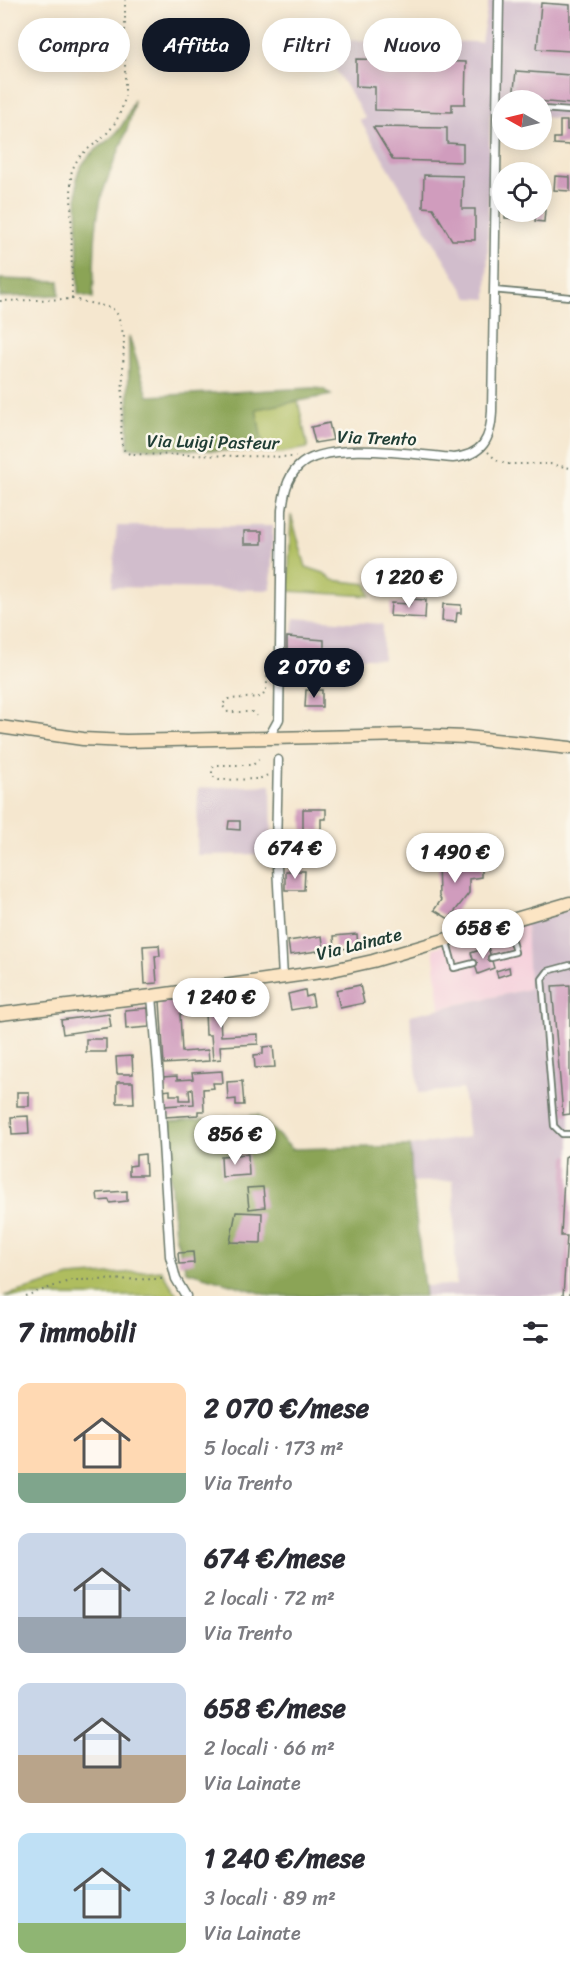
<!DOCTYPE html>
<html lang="it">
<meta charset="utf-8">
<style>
body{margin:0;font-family:Sriracha,sans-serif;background:#f7f7f7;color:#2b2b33;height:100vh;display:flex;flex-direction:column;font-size:22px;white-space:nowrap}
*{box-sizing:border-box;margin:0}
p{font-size:20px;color:#7c7c81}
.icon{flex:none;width:33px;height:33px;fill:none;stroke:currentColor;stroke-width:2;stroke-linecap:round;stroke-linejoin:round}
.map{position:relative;height:1296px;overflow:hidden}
.sheet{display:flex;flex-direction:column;background:#fff;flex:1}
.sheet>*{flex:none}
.hud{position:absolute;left:18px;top:18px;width:534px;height:54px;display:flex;gap:12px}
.needle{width:39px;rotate:278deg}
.fabs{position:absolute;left:492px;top:90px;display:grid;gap:12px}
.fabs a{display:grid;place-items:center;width:60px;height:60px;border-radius:50%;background:#fff;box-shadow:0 3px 15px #0003;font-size:30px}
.price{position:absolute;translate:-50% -51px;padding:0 14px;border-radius:21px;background:#fff;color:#222;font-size:20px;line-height:39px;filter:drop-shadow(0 2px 3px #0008)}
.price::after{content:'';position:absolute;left:50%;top:36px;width:18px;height:14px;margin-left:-9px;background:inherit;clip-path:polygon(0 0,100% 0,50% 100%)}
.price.current{background:#111827;color:#fff}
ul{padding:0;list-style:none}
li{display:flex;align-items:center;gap:18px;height:150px;padding:0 18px}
li span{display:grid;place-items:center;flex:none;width:168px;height:120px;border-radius:12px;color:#555}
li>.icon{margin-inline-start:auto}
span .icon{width:72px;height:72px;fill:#fffc;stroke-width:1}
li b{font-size:26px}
h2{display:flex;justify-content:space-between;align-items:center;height:72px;padding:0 18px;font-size:26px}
.tag{padding:0 21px;border-radius:27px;background:#fff;box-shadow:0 3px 15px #0003;font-size:21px;line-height:54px}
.tag.current{background:#111827;color:#fff}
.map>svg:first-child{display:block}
.built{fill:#f5cfdb}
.industrial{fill:#d1bdcc}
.green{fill:#afbd5f;stroke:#677d4a;stroke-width:1.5}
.forest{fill:#8ba456;stroke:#557045;stroke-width:1.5}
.building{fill:#d09cbd}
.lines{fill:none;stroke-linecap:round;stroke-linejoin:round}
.lane-casing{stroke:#6a786a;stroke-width:8}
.street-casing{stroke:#6a786a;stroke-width:11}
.secondary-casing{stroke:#6a786a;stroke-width:15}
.path{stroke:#6a786a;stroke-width:2;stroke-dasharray:1.5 4.5;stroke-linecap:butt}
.lane{stroke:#fff;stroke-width:4.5}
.street{stroke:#fff;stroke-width:8}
.secondary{stroke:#fce5c4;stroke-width:12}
.labels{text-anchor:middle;stroke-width:5;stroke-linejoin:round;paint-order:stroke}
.street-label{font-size:18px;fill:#1f3d34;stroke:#fbf7ec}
</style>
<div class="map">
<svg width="570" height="1296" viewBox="0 0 570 1296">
<rect width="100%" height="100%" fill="#fbf7ec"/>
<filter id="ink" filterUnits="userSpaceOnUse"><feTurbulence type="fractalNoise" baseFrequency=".0167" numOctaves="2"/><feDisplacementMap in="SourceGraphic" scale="12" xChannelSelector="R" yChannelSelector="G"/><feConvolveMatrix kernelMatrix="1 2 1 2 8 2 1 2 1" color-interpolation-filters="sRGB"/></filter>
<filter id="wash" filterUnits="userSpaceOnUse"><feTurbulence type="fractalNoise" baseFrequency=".008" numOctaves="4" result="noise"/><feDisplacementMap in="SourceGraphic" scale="24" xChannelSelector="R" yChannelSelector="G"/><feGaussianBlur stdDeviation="1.35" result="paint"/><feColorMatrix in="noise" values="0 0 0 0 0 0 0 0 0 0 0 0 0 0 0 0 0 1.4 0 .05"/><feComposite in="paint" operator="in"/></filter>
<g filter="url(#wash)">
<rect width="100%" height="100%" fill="#f5e7cf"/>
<!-- built -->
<path class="built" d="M 526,922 L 529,989 L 440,1008 L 433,948 Z"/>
<!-- industrial -->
<path class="industrial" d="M 489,0 L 570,0 L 570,119 L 542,117 L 542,100 L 502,100 L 502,115 L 490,114 L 487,299 L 468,298 L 359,119 L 366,119 L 317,40 L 481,42 Z
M 117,526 L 273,526 L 271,590 L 112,587 Z
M 294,618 L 383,624 L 383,659 L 287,653 L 287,637 L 293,632 Z
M 271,785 L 272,854 L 197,855 L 198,788 Z
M 570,909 L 570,1296 L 425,1296 L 425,1286 L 456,1285 L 453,1181 L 412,1182 L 410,1146 L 469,1137 L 463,1089 L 419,1093 L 410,1015 L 529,989 L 526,922 Z"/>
<!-- green -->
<path class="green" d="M 298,401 L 308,448 L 281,453 L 264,452 L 256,409 Z
M 291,515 L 306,567 L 324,573 L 333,580 L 367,584 L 370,596 L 288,591 Z
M 161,1270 L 178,1296 L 4,1296 L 70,1277 Z"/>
<!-- forest -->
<path class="forest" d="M 134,100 C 130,133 113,160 103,192 C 93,225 95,263 93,298 L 78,294 L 77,176 C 84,155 99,149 115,134 C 124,125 129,112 134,100 Z
M 0,279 L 59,281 L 59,295 L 0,297 Z
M 129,336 L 148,396 L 313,388 L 323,389 L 331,395 L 256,409 L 264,452 L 128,448 Z
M 258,1115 L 292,1149 L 410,1146 L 412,1182 L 425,1296 L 271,1296 L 186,1271 L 175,1235 L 165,1122 Z"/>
<g id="blocks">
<!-- building -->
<path class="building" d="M 541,3 L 570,5 L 570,51 L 537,49 Z
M 356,59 L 466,62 L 465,104 L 452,104 L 452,112 L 375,110 L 375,87 L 356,86 Z
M 516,71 L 570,75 L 570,104 L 513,99 Z
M 560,121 L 567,121 L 567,130 L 570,130 L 570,145 L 554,144 L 554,138 L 560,138 Z
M 373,127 L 447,128 L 447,143 L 463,144 L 463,162 L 393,160 Z
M 424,175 L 463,176 L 462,209 L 475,209 L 475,240 L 452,240 L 433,208 L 423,207 Z
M 555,176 L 570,177 L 570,191 L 554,190 Z
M 542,210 L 545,210 L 544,222 L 535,221 L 536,212 L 542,212 Z
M 505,212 L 519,212 L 518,219 L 505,218 Z
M 329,423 L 333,440 L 315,443 L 311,427 Z
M 244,531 L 262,531 L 262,544 L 244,544 Z
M 411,599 L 426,600 L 425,618 L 390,616 L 391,603 L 410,604 Z
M 443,604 L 461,605 L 461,613 L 457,613 L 456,622 L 442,621 Z
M 287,637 L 324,640 L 324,656 L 287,653 Z
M 306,690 L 322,690 L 322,707 L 305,707 Z
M 303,809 L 326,809 L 326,819 L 321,819 L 321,831 L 303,831 Z
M 229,821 L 240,821 L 240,830 L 228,829 Z
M 438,860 L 481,862 L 481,877 L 469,879 L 469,893 L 449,919 L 434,910 L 441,900 L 439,896 Z
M 285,871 L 305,871 L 304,890 L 285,890 Z
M 357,934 L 358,948 L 335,949 L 334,936 Z
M 322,936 L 324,950 L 290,955 L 288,941 Z
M 159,945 L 160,956 L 155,956 L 157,983 L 145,984 L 143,946 Z
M 488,947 L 494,968 L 478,974 L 471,953 Z
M 509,967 L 510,973 L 498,977 L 496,971 Z
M 360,985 L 364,1003 L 340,1008 L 336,990 Z
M 570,985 L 570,1114 L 563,1115 L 552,986 Z
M 305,990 L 306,997 L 312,995 L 314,1006 L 291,1010 L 288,994 Z
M 219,998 L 221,1036 L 258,1034 L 258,1044 L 220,1046 L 221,1059 L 213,1060 L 211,1035 L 206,1035 L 205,1012 L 200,1012 L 199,999 Z
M 191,999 L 192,1013 L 180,1014 L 182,1052 L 208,1050 L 209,1061 L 164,1064 L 160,1001 Z
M 148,1008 L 149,1027 L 126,1029 L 125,1010 Z
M 109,1014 L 111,1027 L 63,1034 L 61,1020 Z
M 86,1039 L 106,1039 L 106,1052 L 86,1052 Z
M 273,1046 L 275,1067 L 255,1068 L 254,1055 L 263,1054 L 263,1047 Z
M 132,1056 L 133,1074 L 117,1074 L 116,1057 Z
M 222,1071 L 223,1083 L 213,1083 L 214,1088 L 203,1089 L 204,1111 L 198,1111 L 198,1115 L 165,1117 L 164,1106 L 194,1104 L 193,1089 L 189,1090 L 190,1100 L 180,1100 L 180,1095 L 170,1095 L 170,1090 L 163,1091 L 162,1077 L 177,1076 L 177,1080 L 193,1079 L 192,1073 Z
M 242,1081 L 244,1105 L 236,1105 L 236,1099 L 228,1100 L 227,1082 Z
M 117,1082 L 133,1082 L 134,1103 L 117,1103 Z
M 17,1092 L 29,1092 L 29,1106 L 17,1106 Z
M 28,1116 L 29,1134 L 12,1135 L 11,1117 Z
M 145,1154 L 146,1175 L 129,1175 L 129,1166 L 136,1165 L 136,1155 Z
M 248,1154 L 249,1175 L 222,1177 L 221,1156 Z
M 570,1154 L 570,1296 L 563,1296 L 567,1236 L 561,1236 L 565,1157 Z
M 263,1187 L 265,1207 L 249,1209 L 247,1188 Z
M 127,1191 L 127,1201 L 110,1203 L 109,1200 L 98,1201 L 97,1193 Z
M 236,1212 L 262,1213 L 261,1243 L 230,1242 Z
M 193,1252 L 194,1263 L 179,1264 L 178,1253 Z"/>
</g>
</g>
<g filter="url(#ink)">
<use href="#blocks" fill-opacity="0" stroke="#6a786a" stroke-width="1.5"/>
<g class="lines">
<defs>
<path id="lane" d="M 542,109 L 570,111
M 493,290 L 570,297
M 447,942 L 454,968 L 474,963
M 491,958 L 515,952 L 507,923
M 570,965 L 548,971 L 542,979 L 554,1126 L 562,1134 L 570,1134"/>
<path id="street" d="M 269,737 L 279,719 L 282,510 C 284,495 286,479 298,467 C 325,439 416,455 453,458 C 483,455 491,439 492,411 L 499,0
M 278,760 L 276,848 L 283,978
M 152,996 L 159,1078 L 170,1256 L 176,1279 L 186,1296"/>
<path id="secondary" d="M 0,727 L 83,739 L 126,741 L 411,735 L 466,737 L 570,748
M 0,1014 L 152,996 L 328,971 L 373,961 L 570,903"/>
</defs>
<!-- lane casing -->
<use href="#lane" class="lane-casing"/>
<!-- street casing -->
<use href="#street" class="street-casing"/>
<!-- secondary casing -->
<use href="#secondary" class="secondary-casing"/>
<!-- path -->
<path class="path" d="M 72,299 L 71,174 C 78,151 90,150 105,135 C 116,125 121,112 125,98 L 125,0
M 0,301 L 72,299 L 112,308 L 118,315 L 124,337 L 121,442 L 125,452 L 130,454 L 296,457
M 488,452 L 496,460 L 506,464 L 550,464 L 570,468
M 257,716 L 252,712 L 228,712 L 222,705 L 228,699 L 261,697 C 271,689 264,676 270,665
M 259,759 L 253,765 L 216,765 L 212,768 L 212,776 L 219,780 L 259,779 L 270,774
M 25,1296 L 72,1280 L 166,1279"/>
<!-- lane -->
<use href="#lane" class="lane"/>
<!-- street -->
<use href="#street" class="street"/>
<!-- secondary -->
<use href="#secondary" class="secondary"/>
</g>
</g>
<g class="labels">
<!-- street labels -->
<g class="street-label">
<text transform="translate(377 438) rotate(2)" y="6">Via Trento</text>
<text transform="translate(213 442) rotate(1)" y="6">Via Luigi Pasteur</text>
<text transform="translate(359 944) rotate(-14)" y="6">Via Lainate</text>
</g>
</g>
</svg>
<div class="fabs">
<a><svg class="needle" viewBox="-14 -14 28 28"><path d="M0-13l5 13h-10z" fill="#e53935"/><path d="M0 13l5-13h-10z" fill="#7c7c81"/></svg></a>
<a><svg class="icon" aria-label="locate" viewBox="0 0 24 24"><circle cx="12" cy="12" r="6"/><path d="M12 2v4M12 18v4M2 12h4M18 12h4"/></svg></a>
</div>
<b class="price" style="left:409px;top:609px">1 220 €</b>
<b class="price current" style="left:314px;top:699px">2 070 €</b>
<b class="price" style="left:295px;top:880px">674 €</b>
<b class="price" style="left:455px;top:884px">1 490 €</b>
<b class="price" style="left:483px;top:960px">658 €</b>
<b class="price" style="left:221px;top:1029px">1 240 €</b>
<b class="price" style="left:235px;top:1166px">856 €</b>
<div class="hud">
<a class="tag">Compra</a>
<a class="tag current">Affitta</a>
<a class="tag">Filtri</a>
<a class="tag">Nuovo</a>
</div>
</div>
<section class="sheet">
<h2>7 immobili<svg class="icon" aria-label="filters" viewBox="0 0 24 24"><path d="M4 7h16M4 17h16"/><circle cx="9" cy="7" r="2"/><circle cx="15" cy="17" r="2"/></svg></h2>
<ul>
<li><span style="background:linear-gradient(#ffd9b3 75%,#7fa58c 0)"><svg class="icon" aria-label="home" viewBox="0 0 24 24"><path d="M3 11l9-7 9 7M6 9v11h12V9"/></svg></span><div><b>2 070 €/mese</b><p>5 locali · 173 m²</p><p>Via Trento</p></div></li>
<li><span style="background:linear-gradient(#c9d6e8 70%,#9aa5b1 0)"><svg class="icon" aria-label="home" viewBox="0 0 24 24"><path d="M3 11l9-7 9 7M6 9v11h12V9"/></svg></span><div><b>674 €/mese</b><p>2 locali · 72 m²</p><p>Via Trento</p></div></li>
<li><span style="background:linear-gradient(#c9d6e8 60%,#b9a48a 0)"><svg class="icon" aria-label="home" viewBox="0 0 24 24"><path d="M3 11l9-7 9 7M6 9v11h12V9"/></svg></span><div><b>658 €/mese</b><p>2 locali · 66 m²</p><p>Via Lainate</p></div></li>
<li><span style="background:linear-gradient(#bfe0f5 75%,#8fb573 0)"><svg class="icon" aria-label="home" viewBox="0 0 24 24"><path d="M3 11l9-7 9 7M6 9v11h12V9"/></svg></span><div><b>1 240 €/mese</b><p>3 locali · 89 m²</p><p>Via Lainate</p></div></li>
</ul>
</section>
